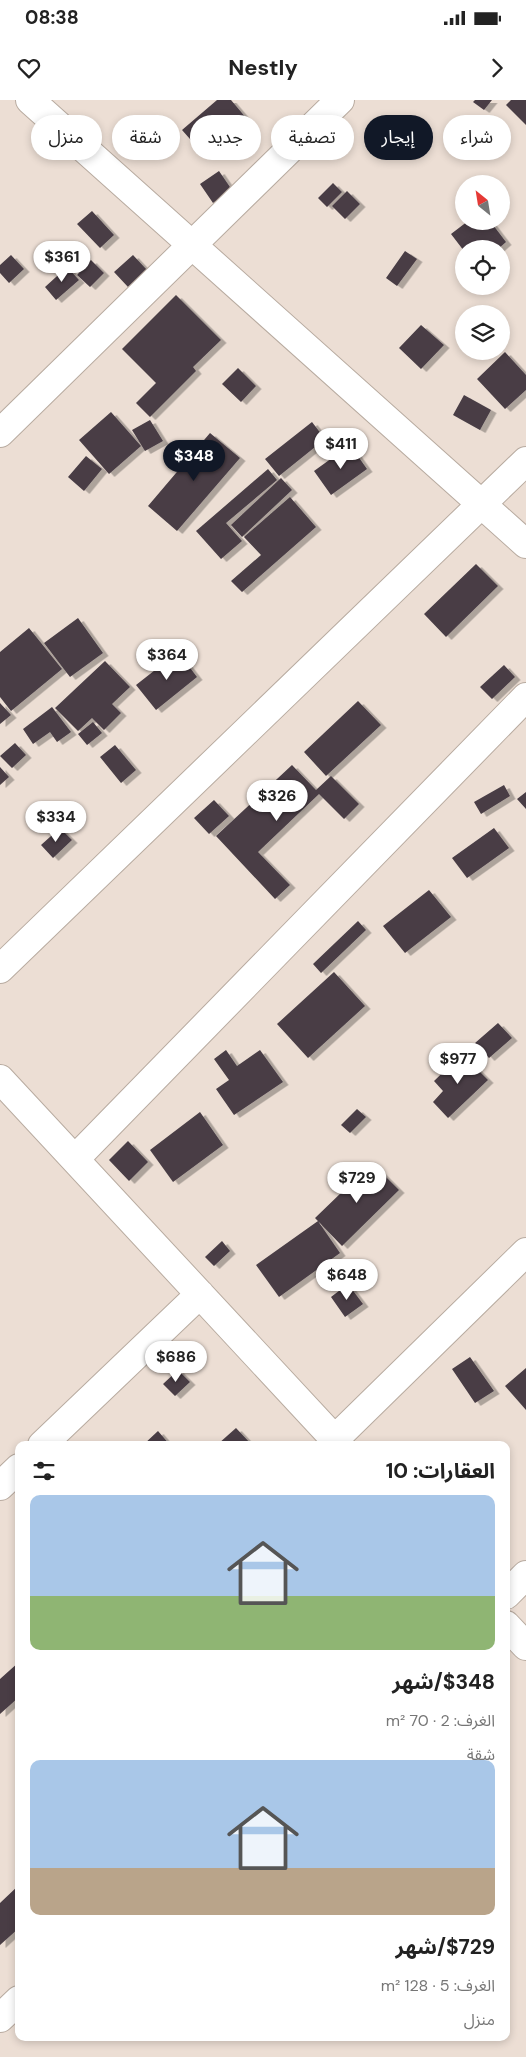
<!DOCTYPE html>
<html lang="ar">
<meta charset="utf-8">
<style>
body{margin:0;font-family:"DM Sans","Noto Sans Arabic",sans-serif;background:#f2f2f2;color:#222;direction:rtl;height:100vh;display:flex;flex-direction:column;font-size:19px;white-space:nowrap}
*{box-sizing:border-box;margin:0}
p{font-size:16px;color:#767676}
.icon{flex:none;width:28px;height:28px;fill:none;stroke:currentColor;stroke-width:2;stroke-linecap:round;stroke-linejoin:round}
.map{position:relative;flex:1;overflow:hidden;direction:ltr}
.side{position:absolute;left:15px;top:1341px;width:495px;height:600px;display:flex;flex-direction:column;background:#fff;border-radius:10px;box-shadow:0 2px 8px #0003;direction:rtl}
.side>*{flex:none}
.hud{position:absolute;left:15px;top:15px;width:496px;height:45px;direction:rtl;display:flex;gap:10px}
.needle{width:32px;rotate:330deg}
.tools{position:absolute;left:455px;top:75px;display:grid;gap:10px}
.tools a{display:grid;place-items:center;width:55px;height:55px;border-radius:50%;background:#fff;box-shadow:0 2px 8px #0003;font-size:25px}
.price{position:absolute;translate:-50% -42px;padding:0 11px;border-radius:18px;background:#fff;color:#222;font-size:16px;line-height:32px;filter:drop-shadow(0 1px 2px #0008)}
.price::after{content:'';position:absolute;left:50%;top:30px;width:15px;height:11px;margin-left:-8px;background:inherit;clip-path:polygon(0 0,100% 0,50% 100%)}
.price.current{background:#111827;color:#fff}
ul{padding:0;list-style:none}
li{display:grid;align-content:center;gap:10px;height:265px;padding:0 15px}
li span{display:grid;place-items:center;height:155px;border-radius:10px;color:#555}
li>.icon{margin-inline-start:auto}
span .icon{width:90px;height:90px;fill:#fffc;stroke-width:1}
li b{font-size:21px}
h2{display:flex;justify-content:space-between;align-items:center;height:60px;padding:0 15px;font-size:21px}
.pill{padding:0 18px;border-radius:22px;background:#fff;box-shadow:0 2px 8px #0003;font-size:18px;line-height:45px}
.pill.current{background:#111827;color:#fff}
.status{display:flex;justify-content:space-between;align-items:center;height:35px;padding:0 25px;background:#fff;direction:ltr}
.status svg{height:14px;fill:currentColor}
header{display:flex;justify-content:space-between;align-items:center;height:65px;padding:0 15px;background:#fff;font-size:22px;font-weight:700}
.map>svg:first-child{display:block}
.building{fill:#483d45;filter:url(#shadow)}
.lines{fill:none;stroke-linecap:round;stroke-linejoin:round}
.street-casing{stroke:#b8aba0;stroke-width:30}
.secondary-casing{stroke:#b8aba0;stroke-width:30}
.street{stroke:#fff;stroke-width:28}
.secondary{stroke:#fff;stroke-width:28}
</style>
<div class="status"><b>08:38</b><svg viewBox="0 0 49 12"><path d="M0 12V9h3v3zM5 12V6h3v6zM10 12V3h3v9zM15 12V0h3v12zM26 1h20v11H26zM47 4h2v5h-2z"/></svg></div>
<header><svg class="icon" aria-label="forward" viewBox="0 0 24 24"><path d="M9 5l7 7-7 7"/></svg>Nestly<svg class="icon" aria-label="heart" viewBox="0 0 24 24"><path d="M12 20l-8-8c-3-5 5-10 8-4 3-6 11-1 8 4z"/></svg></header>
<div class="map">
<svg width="526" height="1957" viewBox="0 0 526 1957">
<defs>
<filter id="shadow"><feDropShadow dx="5.5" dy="3" stdDeviation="0" flood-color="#0004"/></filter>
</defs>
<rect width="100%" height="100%" fill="#ecded4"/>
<!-- building -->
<path class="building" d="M 217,0 L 231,0 L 247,19 L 205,56 L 182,30 Z
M 475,0 L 492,0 L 484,10 L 473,2 Z
M 511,0 L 526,0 L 526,25 L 506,5 Z
M 219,71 L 232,90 L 213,103 L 200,84 Z
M 333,83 L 342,92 L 327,107 L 318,98 Z
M 347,91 L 360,104 L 345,119 L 332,106 Z
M 92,111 L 114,135 L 100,148 L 77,124 Z
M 468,121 L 490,121 L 506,142 L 498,149 L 464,149 L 464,151 L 451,134 Z
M 405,151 L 417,159 L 397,186 L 386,178 Z
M 11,155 L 24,169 L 9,183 L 0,173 L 0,165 Z
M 133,155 L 147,170 L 128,187 L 114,172 Z
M 91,160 L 104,173 L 90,187 L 77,175 Z
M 67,167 L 79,180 L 56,200 L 45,187 Z
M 176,195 L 221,240 L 193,267 L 196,271 L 150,317 L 136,303 L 156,283 L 122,249 Z
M 421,225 L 444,245 L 421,269 L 399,248 Z
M 505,252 L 526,275 L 526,290 L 505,309 L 477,279 Z
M 238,268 L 256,286 L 241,302 L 222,284 Z
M 464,295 L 491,310 L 480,330 L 453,315 Z
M 111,312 L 141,346 L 109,374 L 79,340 Z
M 150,320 L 163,341 L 145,351 L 132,330 Z
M 312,322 L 325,339 L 279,376 L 265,359 Z
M 210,333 L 240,358 L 177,431 L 148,406 Z
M 350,345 L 367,369 L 331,395 L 314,371 Z
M 86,356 L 102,369 L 84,391 L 68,377 Z
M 268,369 L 277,380 L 226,423 L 242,441 L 221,459 L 196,431 Z
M 281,378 L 292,390 L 242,437 L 231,425 Z
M 290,397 L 316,427 L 242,492 L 231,481 L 261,455 L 244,437 Z
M 476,464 L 498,486 L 446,537 L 424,514 Z
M 78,518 L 103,553 L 70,577 L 44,543 Z
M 29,528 L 62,569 L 11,611 L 0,597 L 0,552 Z
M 178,552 L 197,577 L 156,610 L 136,585 Z
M 105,561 L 130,587 L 112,604 L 121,613 L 104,630 L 92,618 L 78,631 L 55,608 Z
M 504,565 L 515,577 L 492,599 L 480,587 Z
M 358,601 L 381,625 L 326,676 L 304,652 Z
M 0,603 L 11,615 L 0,624 Z
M 52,607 L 71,632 L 57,642 L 50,632 L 33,644 L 23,629 Z
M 93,622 L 102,633 L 87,645 L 78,634 Z
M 15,643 L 26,655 L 12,668 L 0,656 Z
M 115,645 L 136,670 L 121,683 L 100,657 Z
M 292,665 L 316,690 L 331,676 L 359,704 L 344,719 L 319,694 L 258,752 L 290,785 L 275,799 L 216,736 Z
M 0,667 L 9,677 L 0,685 Z
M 504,685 L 510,696 L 481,714 L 474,702 Z
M 526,692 L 526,709 L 517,699 Z
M 214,700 L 229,716 L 209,734 L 194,718 Z
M 60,728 L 72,740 L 53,758 L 41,745 Z
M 494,728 L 509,748 L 467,778 L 452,758 Z
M 429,790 L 451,817 L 405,853 L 383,826 Z
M 358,821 L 366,830 L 321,873 L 313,864 Z
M 334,872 L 365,906 L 308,958 L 277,924 Z
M 498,923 L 512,938 L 489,958 L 475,943 Z
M 226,950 L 237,966 L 260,950 L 283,982 L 234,1015 L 216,989 L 229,980 L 214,959 Z
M 462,954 L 488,980 L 448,1018 L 433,1002 L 443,991 L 434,981 Z
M 357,1009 L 366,1017 L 350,1033 L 341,1025 Z
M 200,1012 L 223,1045 L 173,1082 L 150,1050 Z
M 128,1041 L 148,1062 L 129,1081 L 109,1060 Z
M 372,1063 L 399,1090 L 342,1146 L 315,1118 Z
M 318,1121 L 340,1153 L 279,1197 L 256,1165 Z
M 222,1141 L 230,1151 L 214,1166 L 205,1157 Z
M 348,1184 L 363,1204 L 345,1217 L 331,1197 Z
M 470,1257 L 494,1291 L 475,1303 L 452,1269 Z
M 526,1268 L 526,1310 L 505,1286 Z
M 178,1270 L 190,1282 L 175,1296 L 163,1284 Z
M 236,1328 L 252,1345 L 219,1345 L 218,1344 Z
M 158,1331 L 170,1345 L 143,1345 Z
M 19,1562 L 19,1597 L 0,1614 L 0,1579 Z
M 19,1785 L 19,1828 L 0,1845 L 0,1803 Z"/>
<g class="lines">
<defs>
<path id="street" d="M 0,333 L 340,0
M 0,869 L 526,361
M 0,979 L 340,1345
M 75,1059 L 526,597
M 334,1340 L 526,1152
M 42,1345 L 200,1194
M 0,1386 L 19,1368
M 506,1495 L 526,1475
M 506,1525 L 526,1546
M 0,1918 L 19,1900"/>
<path id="secondary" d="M 30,0 L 526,444"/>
</defs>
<!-- street casing -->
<use href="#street" class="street-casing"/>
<!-- secondary casing -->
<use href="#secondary" class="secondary-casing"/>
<!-- street -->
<use href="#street" class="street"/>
<!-- secondary -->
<use href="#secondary" class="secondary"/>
</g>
</svg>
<div class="tools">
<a><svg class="needle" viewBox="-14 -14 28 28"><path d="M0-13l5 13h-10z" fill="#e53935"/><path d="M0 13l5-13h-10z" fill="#767676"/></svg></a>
<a><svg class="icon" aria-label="locate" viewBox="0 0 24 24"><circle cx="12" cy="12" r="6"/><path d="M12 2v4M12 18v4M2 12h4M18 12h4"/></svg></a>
<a><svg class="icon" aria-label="layers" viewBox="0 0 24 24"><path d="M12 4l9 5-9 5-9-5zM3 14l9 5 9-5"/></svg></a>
</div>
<b class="price" style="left:62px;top:183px">$361</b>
<b class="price" style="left:341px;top:370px">$411</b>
<b class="price current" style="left:194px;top:382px">$348</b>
<b class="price" style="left:167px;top:581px">$364</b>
<b class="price" style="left:277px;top:722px">$326</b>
<b class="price" style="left:56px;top:743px">$334</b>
<b class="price" style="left:458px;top:985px">$977</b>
<b class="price" style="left:357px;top:1104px">$729</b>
<b class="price" style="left:347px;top:1201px">$648</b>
<b class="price" style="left:176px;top:1283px">$686</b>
<div class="hud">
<a class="pill">شراء</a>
<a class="pill current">إيجار</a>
<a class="pill">تصفية</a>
<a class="pill">جديد</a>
<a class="pill">شقة</a>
<a class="pill">منزل</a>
</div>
<section class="side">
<h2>العقارات: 10<svg class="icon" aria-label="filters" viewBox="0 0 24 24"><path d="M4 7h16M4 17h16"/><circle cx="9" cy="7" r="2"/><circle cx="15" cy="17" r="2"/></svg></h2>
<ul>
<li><span style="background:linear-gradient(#a9c7e8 65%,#8fb573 0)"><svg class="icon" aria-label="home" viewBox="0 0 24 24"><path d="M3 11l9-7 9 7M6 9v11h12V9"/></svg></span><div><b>$348/شهر</b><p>الغرف: 2 · 70 m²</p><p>شقة</p></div></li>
<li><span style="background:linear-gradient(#a9c7e8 70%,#b9a48a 0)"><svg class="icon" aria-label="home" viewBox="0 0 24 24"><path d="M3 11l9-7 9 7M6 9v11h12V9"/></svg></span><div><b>$729/شهر</b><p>الغرف: 5 · 128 m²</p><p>منزل</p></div></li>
</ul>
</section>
</div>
